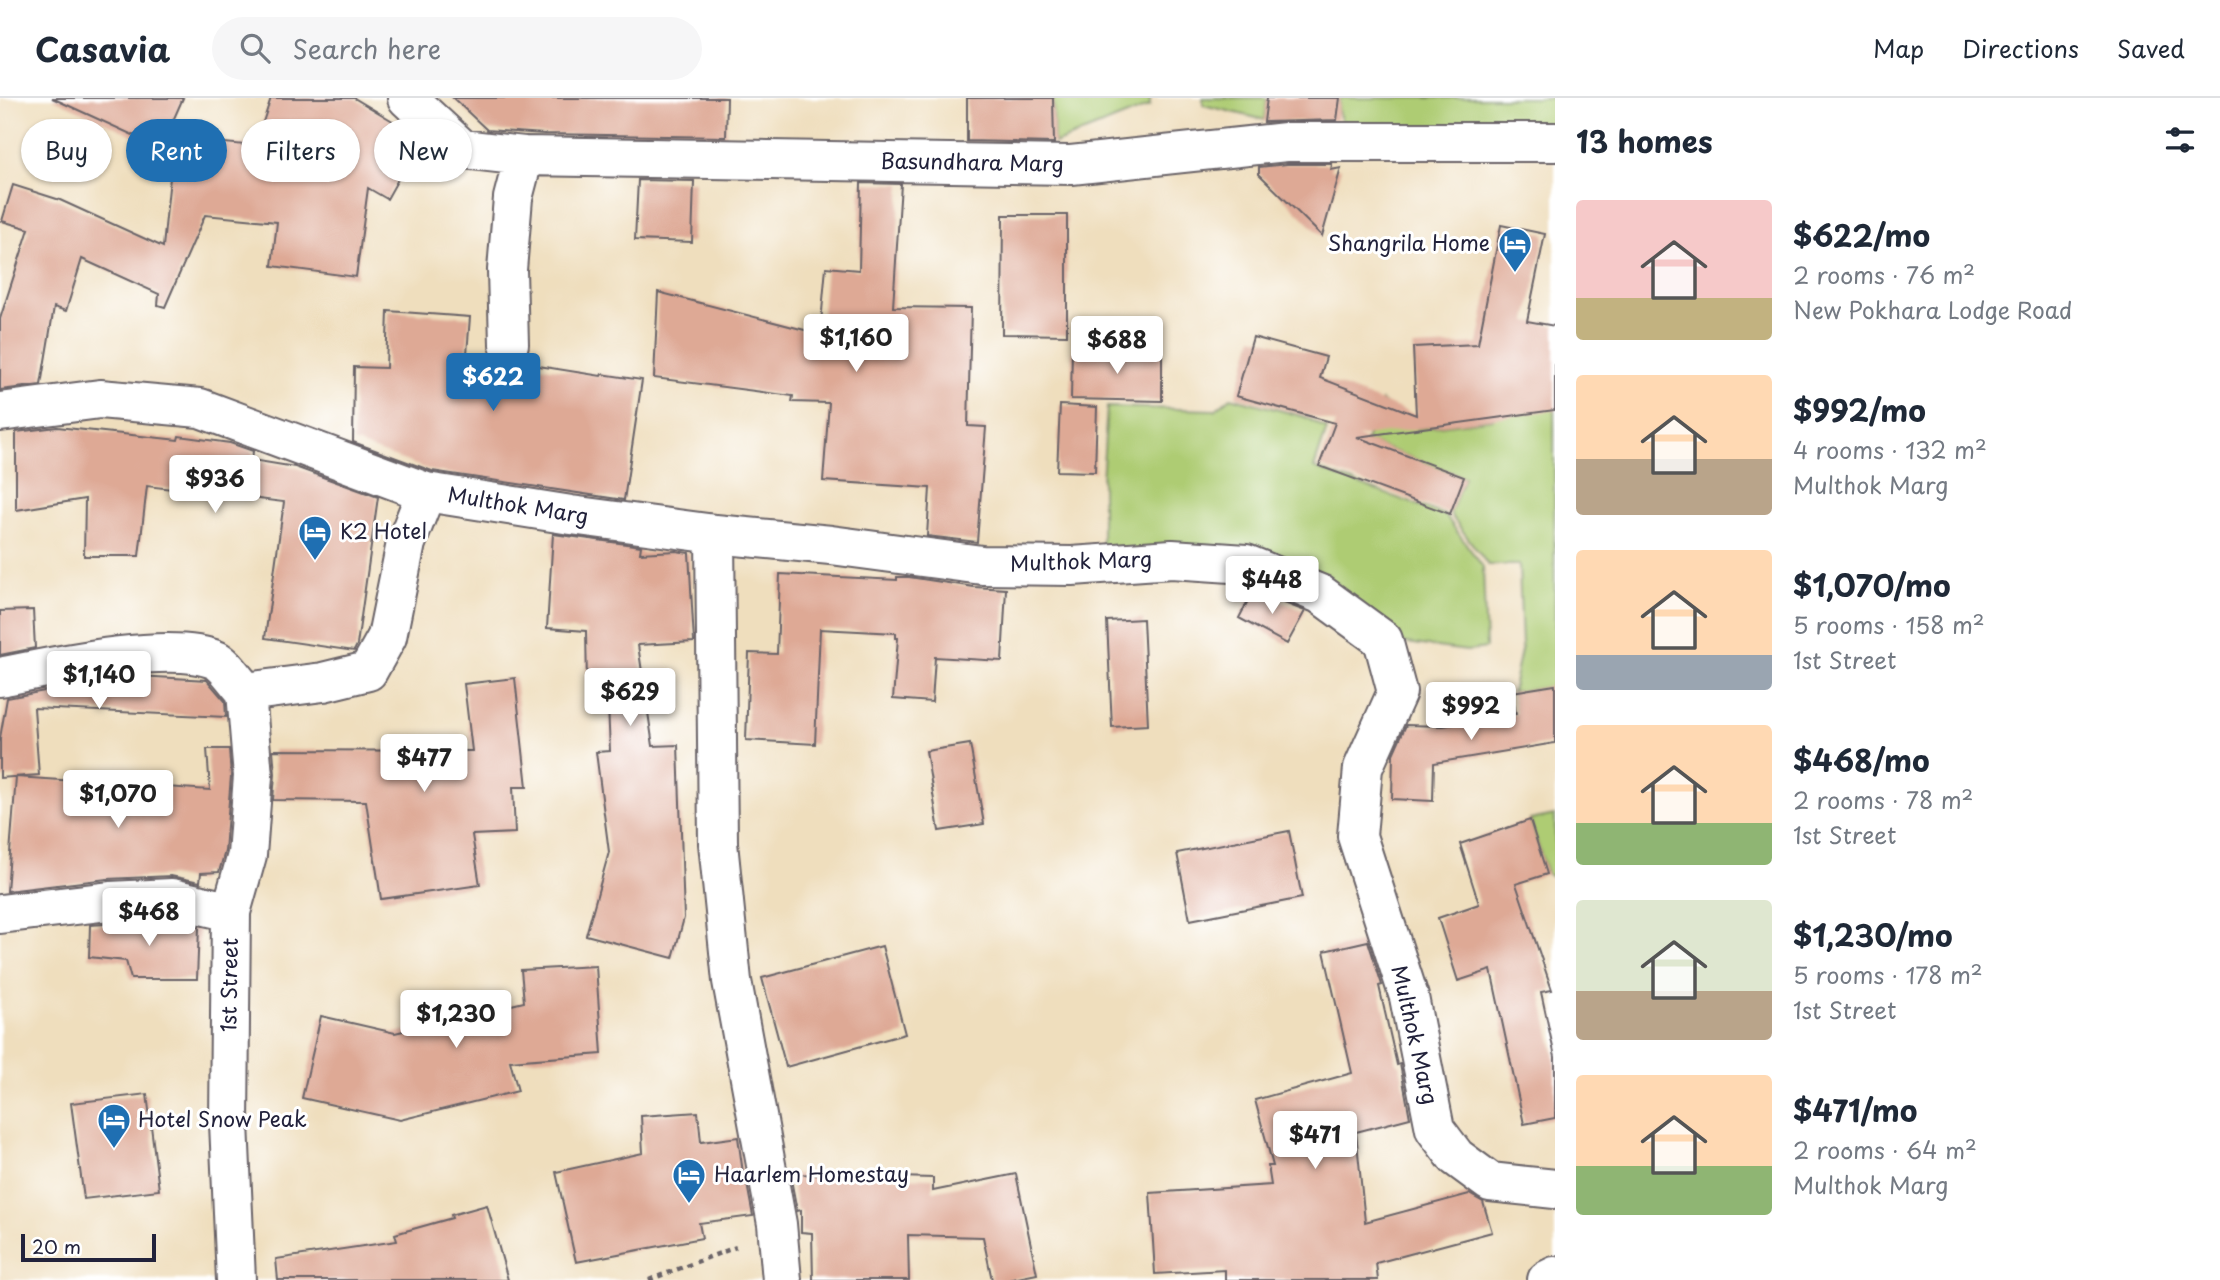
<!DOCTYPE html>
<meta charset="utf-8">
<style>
body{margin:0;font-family:"Playpen Sans",sans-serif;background:#f6f6f7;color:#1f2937;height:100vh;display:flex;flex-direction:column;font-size:26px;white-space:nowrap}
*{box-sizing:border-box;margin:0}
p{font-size:23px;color:#747a83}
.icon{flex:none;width:38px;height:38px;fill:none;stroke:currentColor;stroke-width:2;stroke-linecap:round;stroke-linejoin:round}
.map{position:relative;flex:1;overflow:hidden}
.panel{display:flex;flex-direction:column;background:#fff;width:665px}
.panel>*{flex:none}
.top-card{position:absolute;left:21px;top:21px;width:665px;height:63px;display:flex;gap:14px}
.scale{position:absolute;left:21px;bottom:18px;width:135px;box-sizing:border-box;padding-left:7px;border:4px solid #22223b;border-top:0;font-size:19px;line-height:24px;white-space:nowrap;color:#22223b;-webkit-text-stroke:5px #fff;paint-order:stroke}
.price{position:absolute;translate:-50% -60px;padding:0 16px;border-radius:7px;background:#fff;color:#222;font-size:23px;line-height:46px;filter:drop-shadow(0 2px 4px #0008)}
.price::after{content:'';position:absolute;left:50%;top:42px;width:21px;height:16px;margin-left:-10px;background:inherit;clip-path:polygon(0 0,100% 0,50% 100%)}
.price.on{background:#1f6fb2;color:#fff}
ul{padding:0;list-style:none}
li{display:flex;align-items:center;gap:21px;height:175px;padding:0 21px}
li span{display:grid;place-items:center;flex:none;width:196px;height:140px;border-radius:7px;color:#555}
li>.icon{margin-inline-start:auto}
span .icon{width:84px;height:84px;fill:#fffc;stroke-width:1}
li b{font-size:30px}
h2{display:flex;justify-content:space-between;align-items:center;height:84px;padding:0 21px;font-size:30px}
.pill{padding:0 24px;border-radius:32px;background:#fff;box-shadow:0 2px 5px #0004;font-size:24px;line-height:63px}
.pill.on{background:#1f6fb2;color:#fff}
header{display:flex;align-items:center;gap:42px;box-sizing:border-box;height:98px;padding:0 35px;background:#fff;border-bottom:2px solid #e0e1e3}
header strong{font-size:33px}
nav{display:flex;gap:38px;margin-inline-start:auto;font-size:24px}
.search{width:490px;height:63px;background:#f6f6f7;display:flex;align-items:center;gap:18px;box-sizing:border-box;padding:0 24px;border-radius:38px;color:#747a83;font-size:26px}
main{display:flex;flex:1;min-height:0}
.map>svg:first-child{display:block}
.green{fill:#aecc73;stroke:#687757;stroke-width:2}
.building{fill:#dea995}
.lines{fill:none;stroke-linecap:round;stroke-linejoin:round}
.minor-casing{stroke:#6a6468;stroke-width:42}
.path{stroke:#6a6468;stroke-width:4.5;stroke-dasharray:5 5;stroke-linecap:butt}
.minor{stroke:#fff;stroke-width:38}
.labels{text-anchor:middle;stroke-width:6;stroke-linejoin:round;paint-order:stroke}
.street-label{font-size:21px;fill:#22223b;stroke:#fff}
.poi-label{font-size:21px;fill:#22223b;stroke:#fff;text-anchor:start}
</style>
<header>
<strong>Casavia</strong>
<div class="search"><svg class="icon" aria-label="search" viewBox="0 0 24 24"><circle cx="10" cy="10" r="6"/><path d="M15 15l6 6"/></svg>Search here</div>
<nav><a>Map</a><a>Directions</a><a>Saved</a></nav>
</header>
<main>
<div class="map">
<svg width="1555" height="1182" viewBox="0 0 1555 1182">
<rect width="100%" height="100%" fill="#fff"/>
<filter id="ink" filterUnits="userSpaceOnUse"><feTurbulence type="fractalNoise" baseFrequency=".0143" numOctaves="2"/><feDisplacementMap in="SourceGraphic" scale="14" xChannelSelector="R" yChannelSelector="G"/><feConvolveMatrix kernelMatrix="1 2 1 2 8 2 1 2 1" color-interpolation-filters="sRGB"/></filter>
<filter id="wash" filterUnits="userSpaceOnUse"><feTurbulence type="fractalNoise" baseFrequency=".00686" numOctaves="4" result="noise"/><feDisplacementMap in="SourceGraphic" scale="28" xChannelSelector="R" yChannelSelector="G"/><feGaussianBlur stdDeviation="1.57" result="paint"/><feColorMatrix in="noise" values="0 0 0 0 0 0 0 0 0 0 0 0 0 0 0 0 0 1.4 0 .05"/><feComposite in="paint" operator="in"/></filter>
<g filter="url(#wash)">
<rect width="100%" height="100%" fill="#efdebd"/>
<!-- green -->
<path class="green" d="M 1053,0 L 1150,0 L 1150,8 L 1054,46 Z
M 1203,0 L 1267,0 L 1265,22 L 1203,7 Z
M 1340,0 L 1555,0 L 1555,37 L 1345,36 L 1338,11 Z
M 1488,246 L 1554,300 L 1555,588 L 1512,594 L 1522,548 L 1519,467 L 1488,467 L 1450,416 L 1464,379 L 1366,343 L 1381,303 L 1417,331 L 1493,321 Z
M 1231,299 L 1305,319 L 1327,331 L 1314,370 L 1445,417 L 1483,469 L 1486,550 L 1467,553 L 1391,543 L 1327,494 L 1102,450 L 1102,383 L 1107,309 L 1215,312 Z
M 1555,717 L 1555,780 L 1547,776 L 1530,722 Z"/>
<g id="blocks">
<!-- building -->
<path class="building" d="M 52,0 L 183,0 L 161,50 Z
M 271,0 L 354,0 L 411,34 L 420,42 L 387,101 L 368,90 L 356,179 L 272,168 L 277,124 L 205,117 L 165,209 L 158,207 L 159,196 L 82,161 L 66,213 L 54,209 L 41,287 L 0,292 L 0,221 L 29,131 L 2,123 L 13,87 L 60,102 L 163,149 L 174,40 L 255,48 Z
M 453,0 L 727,0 L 726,39 L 545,36 L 487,32 Z
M 967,0 L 1053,0 L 1054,45 L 967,43 Z
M 1267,0 L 1340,0 L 1337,22 L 1264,24 Z
M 1287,66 L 1332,66 L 1331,72 L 1341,70 L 1322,138 L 1259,76 L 1259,69 Z
M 638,82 L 694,83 L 692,144 L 635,142 Z
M 861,85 L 901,86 L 893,209 L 971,210 L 968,328 L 986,329 L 977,444 L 927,438 L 930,390 L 823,383 L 829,305 L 792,304 L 793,298 L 654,280 L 658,194 L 820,236 L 826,169 L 859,172 Z
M 1003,117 L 1067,117 L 1067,237 L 1002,236 Z
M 1501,127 L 1545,136 L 1527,223 L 1555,228 L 1555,312 L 1357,339 L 1464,379 L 1450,416 L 1319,368 L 1335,325 L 1236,298 L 1253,239 L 1326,259 L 1320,280 L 1416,317 L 1413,249 L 1478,246 Z
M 388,213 L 470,219 L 467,256 L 493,260 L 499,265 L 510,268 L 520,265 L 601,278 L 602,276 L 642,282 L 624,402 L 432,373 L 353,344 L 354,269 L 386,270 Z
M 1072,252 L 1162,254 L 1162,303 L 1071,301 Z
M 1060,307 L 1097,309 L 1095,374 L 1057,373 Z
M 57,329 L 178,342 L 179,338 L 230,345 L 253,353 L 252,362 L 295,369 L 378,399 L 357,547 L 354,553 L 265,540 L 284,404 L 147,388 L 139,458 L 84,458 L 85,401 L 16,412 L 16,334 Z
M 553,436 L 641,448 L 640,455 L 676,453 L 689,455 L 694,544 L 638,547 L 653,648 L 678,647 L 684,820 L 673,860 L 586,837 L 609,754 L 596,654 L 610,653 L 607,584 L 587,585 L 586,533 L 547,530 Z
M 780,476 L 897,482 L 897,479 L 909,479 L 974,489 L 1006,491 L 1002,563 L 935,559 L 932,604 L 893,601 L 898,540 L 896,540 L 896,535 L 820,531 L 815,646 L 746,642 L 749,555 L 777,556 Z
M 1253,493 L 1305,513 L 1287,546 L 1239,520 Z
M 33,512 L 35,550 L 0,557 L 0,513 Z
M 1143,521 L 1148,627 L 1112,629 L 1107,523 Z
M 138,578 L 207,582 L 225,603 L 226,619 L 34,610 L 39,677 L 0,680 L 0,640 L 7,600 L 82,586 Z
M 515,580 L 527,689 L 513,689 L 515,735 L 472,737 L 480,787 L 381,801 L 366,703 L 273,702 L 275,676 L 273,652 L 472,653 L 464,586 Z
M 1555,587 L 1555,645 L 1434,665 L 1433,703 L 1392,701 L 1393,656 L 1406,627 L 1443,628 L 1516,616 L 1512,594 Z
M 970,646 L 984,726 L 939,733 L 926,653 Z
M 207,651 L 229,651 L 231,678 L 225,753 L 219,774 L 201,775 L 200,784 L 171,778 L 107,781 L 7,793 L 16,679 L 210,692 Z
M 1530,722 L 1547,776 L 1516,786 L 1552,892 L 1541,894 L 1555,959 L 1555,1020 L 1524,1026 L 1491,872 L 1458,883 L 1438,820 L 1479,806 L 1460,746 Z
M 1289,733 L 1302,800 L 1190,822 L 1177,755 Z
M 170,822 L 199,829 L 197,881 L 131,881 L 126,863 L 89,859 L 90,827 Z
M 1368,843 L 1382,887 L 1379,888 L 1397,967 L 1400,966 L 1410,1020 L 1356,1034 L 1365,1124 L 1469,1096 L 1483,1104 L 1492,1134 L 1376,1165 L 1378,1182 L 1225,1182 L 1225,1172 L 1155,1176 L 1150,1095 L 1271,1087 L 1268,1068 L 1273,1068 L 1255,1002 L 1352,975 L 1324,853 Z
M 882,848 L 905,936 L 786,969 L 762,880 Z
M 596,868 L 602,956 L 510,963 L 518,993 L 400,1022 L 302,1000 L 321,918 L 395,935 L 524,904 L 521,872 Z
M 147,996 L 159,1092 L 84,1101 L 71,1005 Z
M 698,1014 L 701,1044 L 738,1039 L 743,1075 L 745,1075 L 753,1118 L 699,1125 L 702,1140 L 576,1164 L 556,1074 L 643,1055 L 641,1018 Z
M 790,1076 L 933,1080 L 933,1093 L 1016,1076 L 1037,1176 L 1008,1182 L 992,1182 L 983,1139 L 908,1137 L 909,1182 L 813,1182 L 812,1135 L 801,1134 L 801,1112 L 797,1113 Z
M 487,1107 L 508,1182 L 278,1182 L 276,1161 L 397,1143 L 395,1136 L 452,1120 L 451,1117 Z"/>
</g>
</g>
<g filter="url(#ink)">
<use href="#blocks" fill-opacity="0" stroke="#6a6468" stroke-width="2"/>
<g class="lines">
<defs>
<path id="minor" d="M 407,0 L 462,51 L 524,58 L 1071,67 L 1286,44 L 1555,44
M 509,246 L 507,172 L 513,100 L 524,58
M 0,314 L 100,301 L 200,310 L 426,394
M 715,436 L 718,745 L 732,883 L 777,1126 L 782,1182
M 0,579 C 49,569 171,542 216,562 C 226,567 237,585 246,594
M 246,594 L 323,584 L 368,573 L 387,539 L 406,445 L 426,394 L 571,417 L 715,436 L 831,447 L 982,467 L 1072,468 L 1172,461 L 1246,466 L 1320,496 L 1383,542 L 1397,594 L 1363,670 L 1357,738 L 1409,899 L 1435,1031 L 1456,1059 L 1490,1084 L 1555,1091
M 0,816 L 110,803 L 172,800 L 231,814
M 236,1182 L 229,1025 L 231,814 L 247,757 L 253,678 L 246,594
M 1547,1182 L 1555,1178"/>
</defs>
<!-- minor casing -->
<use href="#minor" class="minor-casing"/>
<!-- path -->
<path class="path" d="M 649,1182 L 736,1149"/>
<!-- minor -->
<use href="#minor" class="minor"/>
</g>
</g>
<!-- icons -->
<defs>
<symbol id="hotel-pin" viewBox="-11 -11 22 30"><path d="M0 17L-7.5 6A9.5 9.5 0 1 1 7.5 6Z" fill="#1f6fb2" stroke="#fff"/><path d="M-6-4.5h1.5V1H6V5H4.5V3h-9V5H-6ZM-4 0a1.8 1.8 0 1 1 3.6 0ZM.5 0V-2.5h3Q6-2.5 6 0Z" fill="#fff"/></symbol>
</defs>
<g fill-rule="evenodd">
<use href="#hotel-pin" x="1496" y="127" width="38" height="52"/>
<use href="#hotel-pin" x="296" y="415" width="38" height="52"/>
<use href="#hotel-pin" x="95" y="1003" width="38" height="52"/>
<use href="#hotel-pin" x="670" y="1058" width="38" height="52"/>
</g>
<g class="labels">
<!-- street labels -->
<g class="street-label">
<text transform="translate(972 65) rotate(1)" y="7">Basundhara Marg</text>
<text transform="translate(518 408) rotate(9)" y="7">Multhok Marg</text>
<text transform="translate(1081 464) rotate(-2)" y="7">Multhok Marg</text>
<text transform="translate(230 887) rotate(-89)" y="7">1st Street</text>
<text transform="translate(1414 937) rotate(77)" y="7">Multhok Marg</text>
</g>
<!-- poi labels -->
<g class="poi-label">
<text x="1490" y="153" text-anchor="end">Shangrila Home</text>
<text x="340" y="441">K2 Hotel</text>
<text x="138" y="1029">Hotel Snow Peak</text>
<text x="714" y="1084">Haarlem Homestay</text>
</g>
</g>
</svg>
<div class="scale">20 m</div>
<b class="price" style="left:856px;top:276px">$1,160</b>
<b class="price" style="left:1117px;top:278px">$688</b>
<b class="price on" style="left:493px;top:315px">$622</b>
<b class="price" style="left:215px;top:417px">$936</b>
<b class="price" style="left:1272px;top:518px">$448</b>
<b class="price" style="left:99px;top:613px">$1,140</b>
<b class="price" style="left:630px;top:630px">$629</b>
<b class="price" style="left:1471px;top:644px">$992</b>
<b class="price" style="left:424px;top:696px">$477</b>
<b class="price" style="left:118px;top:732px">$1,070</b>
<b class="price" style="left:149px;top:850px">$468</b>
<b class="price" style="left:456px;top:952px">$1,230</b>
<b class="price" style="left:1315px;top:1073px">$471</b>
<div class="top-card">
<a class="pill">Buy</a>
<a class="pill on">Rent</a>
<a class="pill">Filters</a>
<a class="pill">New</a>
</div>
</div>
<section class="panel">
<h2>13 homes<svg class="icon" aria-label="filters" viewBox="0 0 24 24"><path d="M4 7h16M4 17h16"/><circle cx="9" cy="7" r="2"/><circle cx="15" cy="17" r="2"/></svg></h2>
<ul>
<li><span style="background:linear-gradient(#f6c9c9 70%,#c2b280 0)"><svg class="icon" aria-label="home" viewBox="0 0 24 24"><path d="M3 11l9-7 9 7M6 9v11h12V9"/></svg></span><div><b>$622/mo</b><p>2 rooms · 76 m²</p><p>New Pokhara Lodge Road</p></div></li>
<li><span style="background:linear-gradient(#ffd9b3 60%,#b9a48a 0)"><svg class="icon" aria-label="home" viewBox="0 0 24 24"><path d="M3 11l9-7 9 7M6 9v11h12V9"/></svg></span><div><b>$992/mo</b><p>4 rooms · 132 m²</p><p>Multhok Marg</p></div></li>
<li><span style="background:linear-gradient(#ffd9b3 75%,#9aa5b1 0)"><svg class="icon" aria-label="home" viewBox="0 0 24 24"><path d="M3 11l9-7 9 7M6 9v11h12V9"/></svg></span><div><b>$1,070/mo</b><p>5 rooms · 158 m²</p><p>1st Street</p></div></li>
<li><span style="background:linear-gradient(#ffd9b3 70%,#8fb573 0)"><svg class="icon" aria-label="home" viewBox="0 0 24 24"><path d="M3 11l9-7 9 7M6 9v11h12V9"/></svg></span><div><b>$468/mo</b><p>2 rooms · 78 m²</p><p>1st Street</p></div></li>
<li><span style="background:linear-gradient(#dfe7d0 65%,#b9a48a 0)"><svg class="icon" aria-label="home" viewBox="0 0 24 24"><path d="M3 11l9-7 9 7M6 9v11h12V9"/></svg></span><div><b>$1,230/mo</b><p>5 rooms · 178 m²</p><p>1st Street</p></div></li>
<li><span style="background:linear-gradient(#ffd9b3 65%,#8fb573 0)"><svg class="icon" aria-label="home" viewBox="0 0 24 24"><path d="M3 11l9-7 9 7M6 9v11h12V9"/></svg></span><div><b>$471/mo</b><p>2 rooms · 64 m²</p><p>Multhok Marg</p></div></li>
</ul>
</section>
</main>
